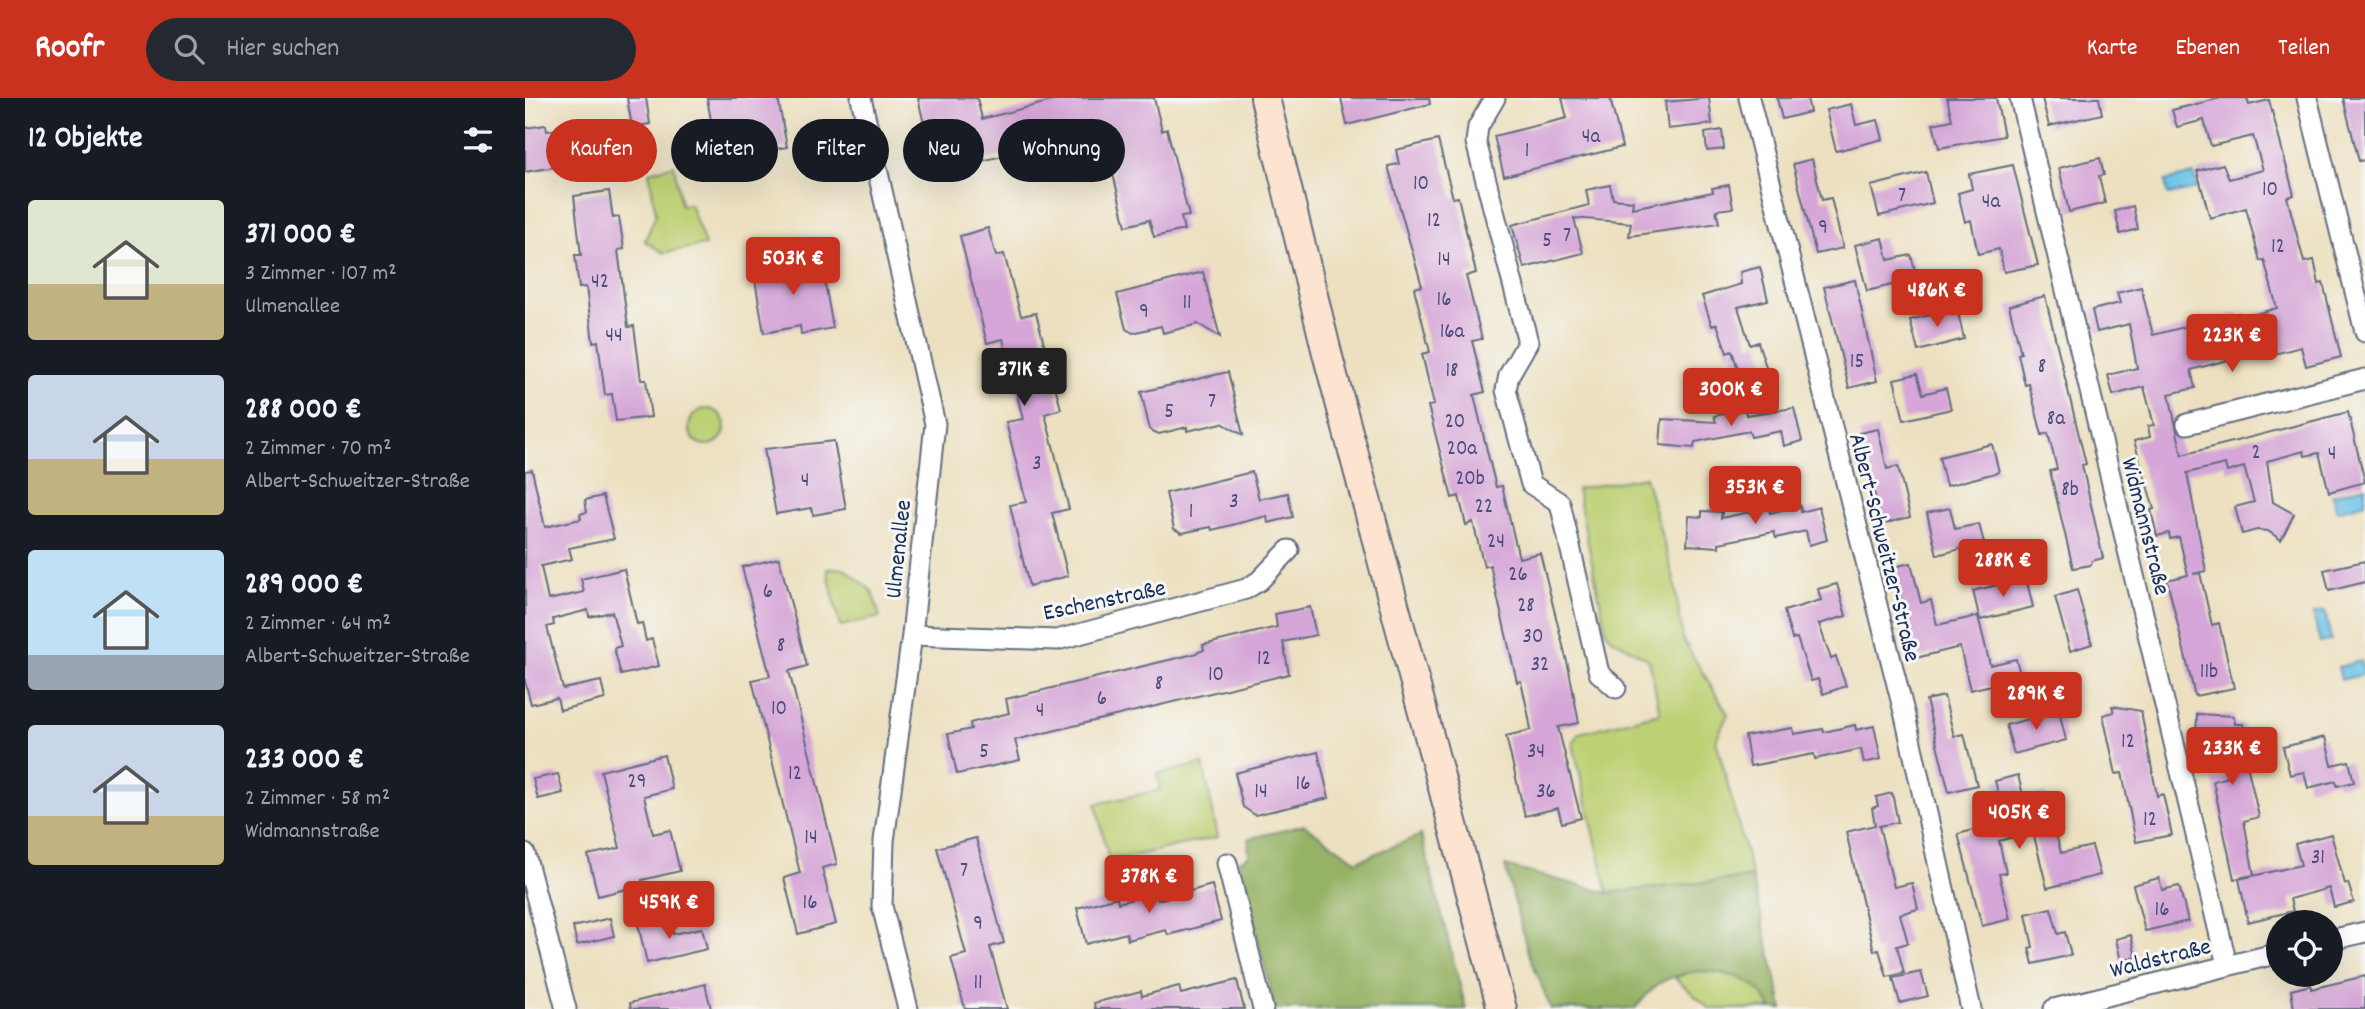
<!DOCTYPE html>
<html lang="de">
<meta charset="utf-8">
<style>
body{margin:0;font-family:Dekko,sans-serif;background:#242831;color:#f1f3f6;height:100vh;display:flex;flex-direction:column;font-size:26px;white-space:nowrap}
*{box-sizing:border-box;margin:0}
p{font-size:23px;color:#9ea1a6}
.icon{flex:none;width:38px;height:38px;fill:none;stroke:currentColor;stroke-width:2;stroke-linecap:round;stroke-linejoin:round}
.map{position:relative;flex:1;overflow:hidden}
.panel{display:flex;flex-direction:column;background:#171b24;width:525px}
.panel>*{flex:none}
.guide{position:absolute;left:21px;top:21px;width:665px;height:63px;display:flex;gap:14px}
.buttons{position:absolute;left:1741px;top:812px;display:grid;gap:14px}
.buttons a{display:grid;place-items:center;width:77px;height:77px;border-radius:50%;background:#171b24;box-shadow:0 7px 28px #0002;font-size:35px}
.price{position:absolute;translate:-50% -60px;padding:0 16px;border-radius:7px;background:#c8321e;color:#fff;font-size:23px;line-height:46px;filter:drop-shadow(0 2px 4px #0008)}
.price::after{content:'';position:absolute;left:50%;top:42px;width:21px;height:16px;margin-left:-10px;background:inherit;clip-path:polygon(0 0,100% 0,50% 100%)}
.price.active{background:#222;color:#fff}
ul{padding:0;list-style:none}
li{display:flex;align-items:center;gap:21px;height:175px;padding:0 28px}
li span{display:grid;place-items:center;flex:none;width:196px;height:140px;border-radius:7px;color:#555}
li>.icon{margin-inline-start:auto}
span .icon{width:84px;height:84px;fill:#fffc;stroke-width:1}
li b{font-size:30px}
h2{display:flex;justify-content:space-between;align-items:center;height:84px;padding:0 28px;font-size:30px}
.chip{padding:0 24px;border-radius:32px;background:#171b24;box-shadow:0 7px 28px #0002;font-size:24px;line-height:63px}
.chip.active{background:#c8321e;color:#fff}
header{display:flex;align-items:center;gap:42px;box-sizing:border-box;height:98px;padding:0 35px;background:#c8321e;color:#fff}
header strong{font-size:33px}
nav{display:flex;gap:38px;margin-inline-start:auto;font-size:24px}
.search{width:490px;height:63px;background:#242831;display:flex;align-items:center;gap:18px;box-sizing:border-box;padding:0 24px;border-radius:38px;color:#9ea1a6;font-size:26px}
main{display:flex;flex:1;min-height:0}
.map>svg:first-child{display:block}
.green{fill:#bdd073;stroke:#6c8068;stroke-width:2}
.forest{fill:#96b265;stroke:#587062;stroke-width:2}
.water{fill:#67c1e5;stroke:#4178a2;stroke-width:2}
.building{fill:#d5a6d7}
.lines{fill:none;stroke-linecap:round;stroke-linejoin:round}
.street-casing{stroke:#646d80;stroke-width:23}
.secondary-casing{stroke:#646d80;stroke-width:32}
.street{stroke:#fff;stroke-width:19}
.secondary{stroke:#fde4d0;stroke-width:28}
.labels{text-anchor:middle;stroke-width:6;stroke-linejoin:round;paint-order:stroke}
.number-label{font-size:21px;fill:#4a4d7c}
.street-label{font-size:24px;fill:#1b2f5e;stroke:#f6f6f2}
</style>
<header>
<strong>Roofr</strong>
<div class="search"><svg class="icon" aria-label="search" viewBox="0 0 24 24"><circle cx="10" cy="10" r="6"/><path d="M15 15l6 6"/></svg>Hier suchen</div>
<nav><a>Karte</a><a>Ebenen</a><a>Teilen</a></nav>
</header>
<main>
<section class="panel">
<h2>12 Objekte<svg class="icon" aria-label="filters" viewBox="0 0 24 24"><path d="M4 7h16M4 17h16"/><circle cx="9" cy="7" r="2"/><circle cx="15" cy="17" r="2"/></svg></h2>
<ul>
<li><span style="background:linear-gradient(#dfe7d0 60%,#c2b280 0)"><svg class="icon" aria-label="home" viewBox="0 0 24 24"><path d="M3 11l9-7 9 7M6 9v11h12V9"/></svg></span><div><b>371 000 €</b><p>3 Zimmer · 107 m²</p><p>Ulmenallee</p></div></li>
<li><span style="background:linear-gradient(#c9d6e8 60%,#c2b280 0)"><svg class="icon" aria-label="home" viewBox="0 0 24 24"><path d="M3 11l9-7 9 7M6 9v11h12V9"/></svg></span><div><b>288 000 €</b><p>2 Zimmer · 70 m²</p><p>Albert-Schweitzer-Straße</p></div></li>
<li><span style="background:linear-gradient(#bfe0f5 75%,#9aa5b1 0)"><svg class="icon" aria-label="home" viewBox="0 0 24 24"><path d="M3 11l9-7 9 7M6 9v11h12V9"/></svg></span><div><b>289 000 €</b><p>2 Zimmer · 64 m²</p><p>Albert-Schweitzer-Straße</p></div></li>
<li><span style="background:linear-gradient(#c9d6e8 65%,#c2b280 0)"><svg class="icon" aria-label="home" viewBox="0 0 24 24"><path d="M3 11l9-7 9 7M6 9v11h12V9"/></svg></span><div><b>233 000 €</b><p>2 Zimmer · 58 m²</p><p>Widmannstraße</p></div></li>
</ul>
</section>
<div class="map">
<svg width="1840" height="911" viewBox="0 0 1840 911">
<rect width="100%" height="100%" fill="#f6f6f2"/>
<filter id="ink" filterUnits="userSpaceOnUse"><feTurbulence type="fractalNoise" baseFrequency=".0143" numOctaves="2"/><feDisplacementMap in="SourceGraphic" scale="14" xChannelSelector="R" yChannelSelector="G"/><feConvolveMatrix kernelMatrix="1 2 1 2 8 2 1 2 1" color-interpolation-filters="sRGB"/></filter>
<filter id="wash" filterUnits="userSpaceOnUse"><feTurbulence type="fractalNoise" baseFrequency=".00686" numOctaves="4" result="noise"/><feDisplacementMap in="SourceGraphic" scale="28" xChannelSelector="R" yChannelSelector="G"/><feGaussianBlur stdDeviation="1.57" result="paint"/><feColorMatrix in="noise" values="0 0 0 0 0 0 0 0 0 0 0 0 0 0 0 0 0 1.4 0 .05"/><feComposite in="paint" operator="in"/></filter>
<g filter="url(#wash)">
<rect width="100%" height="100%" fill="#ece0c0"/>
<!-- green -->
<path class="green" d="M 149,67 L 156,107 L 165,106 L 180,147 L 138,155 L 120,143 L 131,116 L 124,74 Z
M164 329a18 18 0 1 1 36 0a18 18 0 1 1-36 0Z
M 1120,379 L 1149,481 L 1158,542 L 1203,616 L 1191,642 L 1227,779 L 1083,795 L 1048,646 L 1054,635 L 1135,615 L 1124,562 L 1086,540 L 1081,533 L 1052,391 Z
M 319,470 L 347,493 L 355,519 L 315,528 L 302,471 Z
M 678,666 L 693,739 L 584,763 L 571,706 L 635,692 L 632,676 Z
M 1171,872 C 1202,876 1233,877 1246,911 L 1185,911 L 1150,880 Z"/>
<!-- forest -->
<path class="forest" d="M 779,727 L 832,763 L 896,737 L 941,911 L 750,911 L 714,763 L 724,758 L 723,741 Z
M 980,768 L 1083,795 L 1227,779 L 1258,911 L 1246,911 C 1229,869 1167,864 1132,887 C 1124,893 1116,904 1109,911 L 1026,911 L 1002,851 Z"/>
<!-- water -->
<path class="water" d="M 1669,76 L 1672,91 L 1643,97 L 1640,83 Z
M 1840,388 L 1840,405 L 1812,413 L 1807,397 Z
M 1800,513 L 1806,542 L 1795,545 L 1788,516 Z
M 1836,563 L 1840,576 L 1816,582 L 1813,569 Z"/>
<g id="blocks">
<!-- building -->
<path class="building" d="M 102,0 L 121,0 L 125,26 L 107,29 Z
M 182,0 L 253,0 L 262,49 L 193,61 Z
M 393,0 L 452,0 L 457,21 L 539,0 L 629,0 L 637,33 L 642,31 L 664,118 L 656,119 L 659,132 L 629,139 L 624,122 L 601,128 L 583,56 L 568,46 L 542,53 L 539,43 L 436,68 L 430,42 L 404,48 Z
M 816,0 L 904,0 L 905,6 L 822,27 Z
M 1037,0 L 1085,0 L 1097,49 L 979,78 L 969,38 L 1042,20 Z
M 1184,0 L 1187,26 L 1143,31 L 1140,4 Z
M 1252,0 L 1282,0 L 1285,14 L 1257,21 Z
M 1422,0 L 1471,0 L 1479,38 L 1414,50 L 1408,26 L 1427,22 Z
M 1517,0 L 1574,0 L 1577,16 L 1524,28 Z
M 1696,0 L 1722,0 L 1724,7 L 1744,2 L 1769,97 L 1762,99 L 1779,164 L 1789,162 L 1794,186 L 1798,185 L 1816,259 L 1781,268 L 1776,249 L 1738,259 L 1736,253 L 1666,272 L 1670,290 L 1644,296 L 1657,357 L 1823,314 L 1840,384 L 1804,394 L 1794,355 L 1780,358 L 1779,353 L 1742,363 L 1748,404 L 1769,416 L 1756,442 L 1743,433 L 1732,432 L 1717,436 L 1710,409 L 1729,404 L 1719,369 L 1702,374 L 1700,366 L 1662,375 L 1681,473 L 1668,476 L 1675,475 L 1687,527 L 1694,525 L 1709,590 L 1670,598 L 1642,482 L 1663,477 L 1654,439 L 1645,441 L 1644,435 L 1632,438 L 1626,412 L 1629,411 L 1609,343 L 1625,339 L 1623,328 L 1629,327 L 1619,289 L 1588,297 L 1583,277 L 1612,270 L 1604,226 L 1572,234 L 1567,212 L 1595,205 L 1592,195 L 1616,189 L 1628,237 L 1714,215 L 1716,220 L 1752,210 L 1739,162 L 1735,163 L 1721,110 L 1685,120 L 1672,73 L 1698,66 L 1704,81 L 1738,72 L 1728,38 L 1686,48 L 1679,22 L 1652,29 L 1647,12 Z
M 1818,0 L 1840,0 L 1840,62 L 1834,63 Z
M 1326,6 L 1331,27 L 1353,22 L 1358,41 L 1311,53 L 1301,12 Z
M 21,27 L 22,33 L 53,27 L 60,64 L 0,74 L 0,30 Z
M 1197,32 L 1199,51 L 1182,53 L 1180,35 Z
M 913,42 L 928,100 L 933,99 L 951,175 L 941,178 L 957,241 L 947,243 L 960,294 L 949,297 L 963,357 L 971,389 L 977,388 L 994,460 L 1015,455 L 1044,572 L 1054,625 L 1033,629 L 1056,720 L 1037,725 L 1033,710 L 1000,718 L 981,638 L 1006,632 L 1003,615 L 996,583 L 992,584 L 965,467 L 959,469 L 948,424 L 941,427 L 934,398 L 927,400 L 903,308 L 909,307 L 897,256 L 905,254 L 889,190 L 897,188 L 863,68 L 874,66 L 871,52 Z
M 1575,60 L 1579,77 L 1574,78 L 1580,105 L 1544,114 L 1534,70 Z
M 1287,61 L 1297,102 L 1306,100 L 1318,150 L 1291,156 L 1268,66 Z
M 1488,67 L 1513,167 L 1479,174 L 1474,151 L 1453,156 L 1446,122 L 1440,124 L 1433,95 L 1447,91 L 1444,76 Z
M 1401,74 L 1408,105 L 1354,118 L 1346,88 Z
M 1085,87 L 1088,101 L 1108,103 L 1107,110 L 1188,94 L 1187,90 L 1204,87 L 1208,110 L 1191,112 L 1194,125 L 1104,138 L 1106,125 L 1049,120 L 1058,155 L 999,170 L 987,127 L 1064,107 L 1061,92 Z
M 84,93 L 88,120 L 94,119 L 99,151 L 93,152 L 103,229 L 109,228 L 116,282 L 121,282 L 126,319 L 91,323 L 87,296 L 80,297 L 73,243 L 68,244 L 61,189 L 54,190 L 50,157 L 56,157 L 49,98 Z
M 1608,108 L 1613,131 L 1595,136 L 1590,113 Z
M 463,130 L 471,158 L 479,156 L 496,218 L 511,215 L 536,311 L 520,316 L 544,411 L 527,415 L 543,478 L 504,488 L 485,407 L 501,404 L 481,324 L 498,321 L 478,241 L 462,245 L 435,138 Z
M 1358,140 L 1363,162 L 1386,157 L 1392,181 L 1342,193 L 1330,147 Z
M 296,163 L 308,230 L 276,236 L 275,228 L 239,235 L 228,170 Z
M 1235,169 L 1243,202 L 1213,209 L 1225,247 L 1233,244 L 1243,275 L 1217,283 L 1207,253 L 1202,255 L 1192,226 L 1187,228 L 1177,198 L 1216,186 L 1215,174 Z
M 678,174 L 695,239 L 673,226 L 638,235 L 636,228 L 608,235 L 601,231 L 592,196 Z
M 1330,182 L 1352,283 L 1324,290 L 1299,189 Z
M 1520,198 L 1561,366 L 1557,367 L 1578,460 L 1567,463 L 1566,467 L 1548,470 L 1525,373 L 1532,371 L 1523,335 L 1517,337 L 1504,286 L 1500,287 L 1493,256 L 1496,255 L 1484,208 Z
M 1432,210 L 1439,241 L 1393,253 L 1385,222 Z
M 703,274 L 718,337 L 697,325 L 662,333 L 662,329 L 634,336 L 625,332 L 616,294 Z
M 1392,276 L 1398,296 L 1421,290 L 1426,311 L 1379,322 L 1369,281 Z
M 1269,310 L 1277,343 L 1259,348 L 1256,333 L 1226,339 L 1224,333 L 1170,344 L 1169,350 L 1135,347 L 1137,321 L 1191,324 L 1189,318 L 1220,312 L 1221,317 Z
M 1353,331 L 1362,371 L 1373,368 L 1385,419 L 1357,426 L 1334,335 Z
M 309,343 L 321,411 L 288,417 L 286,410 L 251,416 L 239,351 Z
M 1467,346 L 1474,374 L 1421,388 L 1414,359 Z
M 7,372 L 20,429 L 56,421 L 55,416 L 62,414 L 60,402 L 78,398 L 89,441 L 44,450 L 47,461 L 16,468 L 23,502 L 59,494 L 56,481 L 99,471 L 112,526 L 117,525 L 121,543 L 127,541 L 134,568 L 96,577 L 89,550 L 96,548 L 87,514 L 64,519 L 63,512 L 28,521 L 29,527 L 22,529 L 38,591 L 76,583 L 80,601 L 35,612 L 32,600 L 6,606 L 0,583 L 0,373 Z
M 727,374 L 734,401 L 763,395 L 768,419 L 743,425 L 742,418 L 687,432 L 686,429 L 657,435 L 649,431 L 641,395 Z
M 1275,408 L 1276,414 L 1294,409 L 1302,442 L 1284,447 L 1281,433 L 1251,440 L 1249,434 L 1194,445 L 1194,449 L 1162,447 L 1164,418 L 1177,419 L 1177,413 L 1197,414 L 1196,420 L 1244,410 L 1245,415 Z
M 1425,410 L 1430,431 L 1454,426 L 1459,445 L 1412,457 L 1402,415 Z
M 254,460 L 282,568 L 264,573 L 312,766 L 297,770 L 311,826 L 273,836 L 259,780 L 275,775 L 227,582 L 245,578 L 217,469 Z
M 1840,463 L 1840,484 L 1804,493 L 1799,472 Z
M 1386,465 L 1396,505 L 1406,502 L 1412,527 L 1453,518 L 1465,567 L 1491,561 L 1496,580 L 1445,592 L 1435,549 L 1391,560 L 1368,469 Z
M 1501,480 L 1508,509 L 1455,522 L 1448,493 Z
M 1312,486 L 1321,518 L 1294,526 L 1306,561 L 1311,559 L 1321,588 L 1298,596 L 1293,581 L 1286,583 L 1272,540 L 1267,541 L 1259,513 L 1296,502 L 1293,491 Z
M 1552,492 L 1567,546 L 1545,553 L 1530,499 Z
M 785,509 L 791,537 L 758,544 L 764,576 L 490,642 L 495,662 L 432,676 L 423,636 L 446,631 L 445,625 L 484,615 L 481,601 L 669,556 L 679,552 L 678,547 L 752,529 L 750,516 Z
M 1419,598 L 1429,638 L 1439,636 L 1452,687 L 1424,694 L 1401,602 Z
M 1587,608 L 1616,613 L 1632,698 L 1638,696 L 1647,737 L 1611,744 L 1597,675 L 1591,676 L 1578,617 L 1589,614 Z
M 1534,613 L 1541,642 L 1489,656 L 1481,627 Z
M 1672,616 L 1709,618 L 1710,626 L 1718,626 L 1725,661 L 1721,662 L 1734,719 L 1719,723 L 1729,777 L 1709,781 L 1688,683 L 1704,679 L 1696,651 L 1681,650 L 1681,640 L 1671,640 Z
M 1330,627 L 1331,632 L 1349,628 L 1356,661 L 1339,665 L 1336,651 L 1290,661 L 1289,656 L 1225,668 L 1220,638 L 1268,630 L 1269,636 L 1298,631 L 1299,634 Z
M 1800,639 L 1807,667 L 1824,663 L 1829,684 L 1812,688 L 1811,683 L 1783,690 L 1779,674 L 1765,677 L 1758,649 Z
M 793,654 L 804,700 L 730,717 L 718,709 L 710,675 Z
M 139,657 L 147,691 L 119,698 L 128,736 L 145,732 L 155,773 L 117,782 L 118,787 L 73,798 L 63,757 L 95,750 L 76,673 Z
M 33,676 L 38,695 L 13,701 L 8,681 Z
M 1493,677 L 1499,701 L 1520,695 L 1536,755 L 1567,748 L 1575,777 L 1522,790 L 1508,734 L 1474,743 L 1481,775 L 1474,776 L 1485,821 L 1457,828 L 1433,736 L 1481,724 L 1470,683 Z
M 1367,695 L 1373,724 L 1354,728 L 1369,789 L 1387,785 L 1393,811 L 1375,816 L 1383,845 L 1372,848 L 1379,875 L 1362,879 L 1354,852 L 1349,853 L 1321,734 L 1350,727 L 1347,710 L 1353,708 L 1351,699 Z
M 1806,736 L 1820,786 L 1823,785 L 1829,804 L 1809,809 L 1804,790 L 1765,801 L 1768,813 L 1723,824 L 1714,781 L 1776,767 L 1770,746 Z
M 451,740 L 479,845 L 465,849 L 482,911 L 440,911 L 426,860 L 441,856 L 412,750 Z
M 1634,780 L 1637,792 L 1654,788 L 1663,823 L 1620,833 L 1608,787 Z
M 687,787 L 696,823 L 643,837 L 641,832 L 603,842 L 601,835 L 561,846 L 552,810 L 592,799 L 593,805 L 631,795 L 633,802 Z
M 1526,810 L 1533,836 L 1540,834 L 1546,857 L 1508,866 L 1504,850 L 1508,849 L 1501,816 Z
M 144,819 L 148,836 L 177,830 L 182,851 L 122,865 L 113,826 Z
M 85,820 L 89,838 L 52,847 L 48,829 Z
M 1606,837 L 1611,859 L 1596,863 L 1591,841 Z
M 1396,874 L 1403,898 L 1375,905 L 1368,880 Z
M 1840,878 L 1840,911 L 1769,911 L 1766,892 L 1786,887 L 1786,891 Z
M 712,882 L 719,911 L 570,911 L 569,905 L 616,893 L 617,898 L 654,888 L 656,896 Z
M 180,886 L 186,911 L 106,911 L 105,905 Z"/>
</g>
</g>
<g filter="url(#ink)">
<use href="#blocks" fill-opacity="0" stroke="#646d80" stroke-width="2"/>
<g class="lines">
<defs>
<path id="street" d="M 336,0 L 410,326 L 387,537 L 359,743 L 357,808 L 383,911
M 970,0 L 953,29 L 951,44 L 1003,244 L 984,277 L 981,292 L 1006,386 L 1035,405 L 1074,575 L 1091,590
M 1224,0 L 1380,618 L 1446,911
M 1495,0 L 1702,867
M 1782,0 L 1840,234
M 1662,326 L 1840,281
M 387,537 L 532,542 L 721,491 L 734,483 L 764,452
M 0,756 L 41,911
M 702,765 L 738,911
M 1806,842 L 1840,834
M 1529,911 L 1754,855"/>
<path id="secondary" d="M 740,0 L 803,259 L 977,911"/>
</defs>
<!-- street casing -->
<use href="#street" class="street-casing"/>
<!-- secondary casing -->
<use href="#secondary" class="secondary-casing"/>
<!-- street -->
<use href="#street" class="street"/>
<!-- secondary -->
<use href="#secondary" class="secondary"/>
</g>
</g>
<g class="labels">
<!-- number labels -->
<g class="number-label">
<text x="1066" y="44">4a</text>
<text x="1002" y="58">1</text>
<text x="896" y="91">10</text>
<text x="1745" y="97">10</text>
<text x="1377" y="103">7</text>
<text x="1466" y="109">4a</text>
<text x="909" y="128">12</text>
<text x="1298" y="135">9</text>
<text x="1042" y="143">7</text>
<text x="1022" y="148">5</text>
<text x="1753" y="154">12</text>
<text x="919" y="167">14</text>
<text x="75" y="189">42</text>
<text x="919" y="207">16</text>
<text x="662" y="210">11</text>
<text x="619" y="219">9</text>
<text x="927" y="239">16a</text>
<text x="89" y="243">44</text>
<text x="1332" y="269">15</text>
<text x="1517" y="274">8</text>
<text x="927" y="278">18</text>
<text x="687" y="309">7</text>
<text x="644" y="319">5</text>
<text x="1531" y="326">8a</text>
<text x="930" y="329">20</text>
<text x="937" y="356">20a</text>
<text x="1731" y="360">2</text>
<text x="1807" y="361">4</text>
<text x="512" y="371">3</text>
<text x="945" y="386">20b</text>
<text x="280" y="388">4</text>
<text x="1545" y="397">8b</text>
<text x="709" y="409">3</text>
<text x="959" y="414">22</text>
<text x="666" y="419">1</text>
<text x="971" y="449">24</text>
<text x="993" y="482">26</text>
<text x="243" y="499">6</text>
<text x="1001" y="513">28</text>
<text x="1008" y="544">30</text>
<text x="256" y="553">8</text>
<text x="739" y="566">12</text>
<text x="1015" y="572">32</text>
<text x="1684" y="579">11b</text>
<text x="691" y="582">10</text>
<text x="634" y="591">8</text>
<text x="577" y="606">6</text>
<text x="254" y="616">10</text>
<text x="515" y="618">4</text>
<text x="1603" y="649">12</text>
<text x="459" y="659">5</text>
<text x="1011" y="659">34</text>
<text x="270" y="681">12</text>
<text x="112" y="689">29</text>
<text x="778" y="691">16</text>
<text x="736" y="699">14</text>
<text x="1021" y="699">36</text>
<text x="1625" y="727">12</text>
<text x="286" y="745">14</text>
<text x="1793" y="765">31</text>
<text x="439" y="778">7</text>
<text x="285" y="810">16</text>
<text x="1637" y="817">16</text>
<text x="453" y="831">9</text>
<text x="453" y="890">11</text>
</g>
<!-- street labels -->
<g class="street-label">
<text transform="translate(1622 428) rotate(76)" y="8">Widmannstraße</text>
<text transform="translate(1361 449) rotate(76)" y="8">Albert-Schweitzer-Straße</text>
<text transform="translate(372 451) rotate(-84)" y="8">Ulmenallee</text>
<text transform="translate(579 501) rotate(-12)" y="8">Eschenstraße</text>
<text transform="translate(1635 859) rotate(-14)" y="8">Waldstraße</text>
</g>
</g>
</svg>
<div class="buttons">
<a><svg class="icon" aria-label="locate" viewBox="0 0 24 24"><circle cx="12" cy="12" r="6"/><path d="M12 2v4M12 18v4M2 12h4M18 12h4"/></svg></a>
</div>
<b class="price" style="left:268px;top:199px">503K €</b>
<b class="price" style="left:1412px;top:231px">486K €</b>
<b class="price" style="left:1707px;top:276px">223K €</b>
<b class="price active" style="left:499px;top:310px">371K €</b>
<b class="price" style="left:1206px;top:330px">300K €</b>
<b class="price" style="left:1230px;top:428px">353K €</b>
<b class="price" style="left:1478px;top:501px">288K €</b>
<b class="price" style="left:1511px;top:634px">289K €</b>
<b class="price" style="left:1707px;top:689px">233K €</b>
<b class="price" style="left:1494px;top:753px">405K €</b>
<b class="price" style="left:624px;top:817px">378K €</b>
<b class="price" style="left:144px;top:843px">459K €</b>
<div class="guide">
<a class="chip active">Kaufen</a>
<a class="chip">Mieten</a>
<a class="chip">Filter</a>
<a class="chip">Neu</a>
<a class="chip">Wohnung</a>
</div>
</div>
</main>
